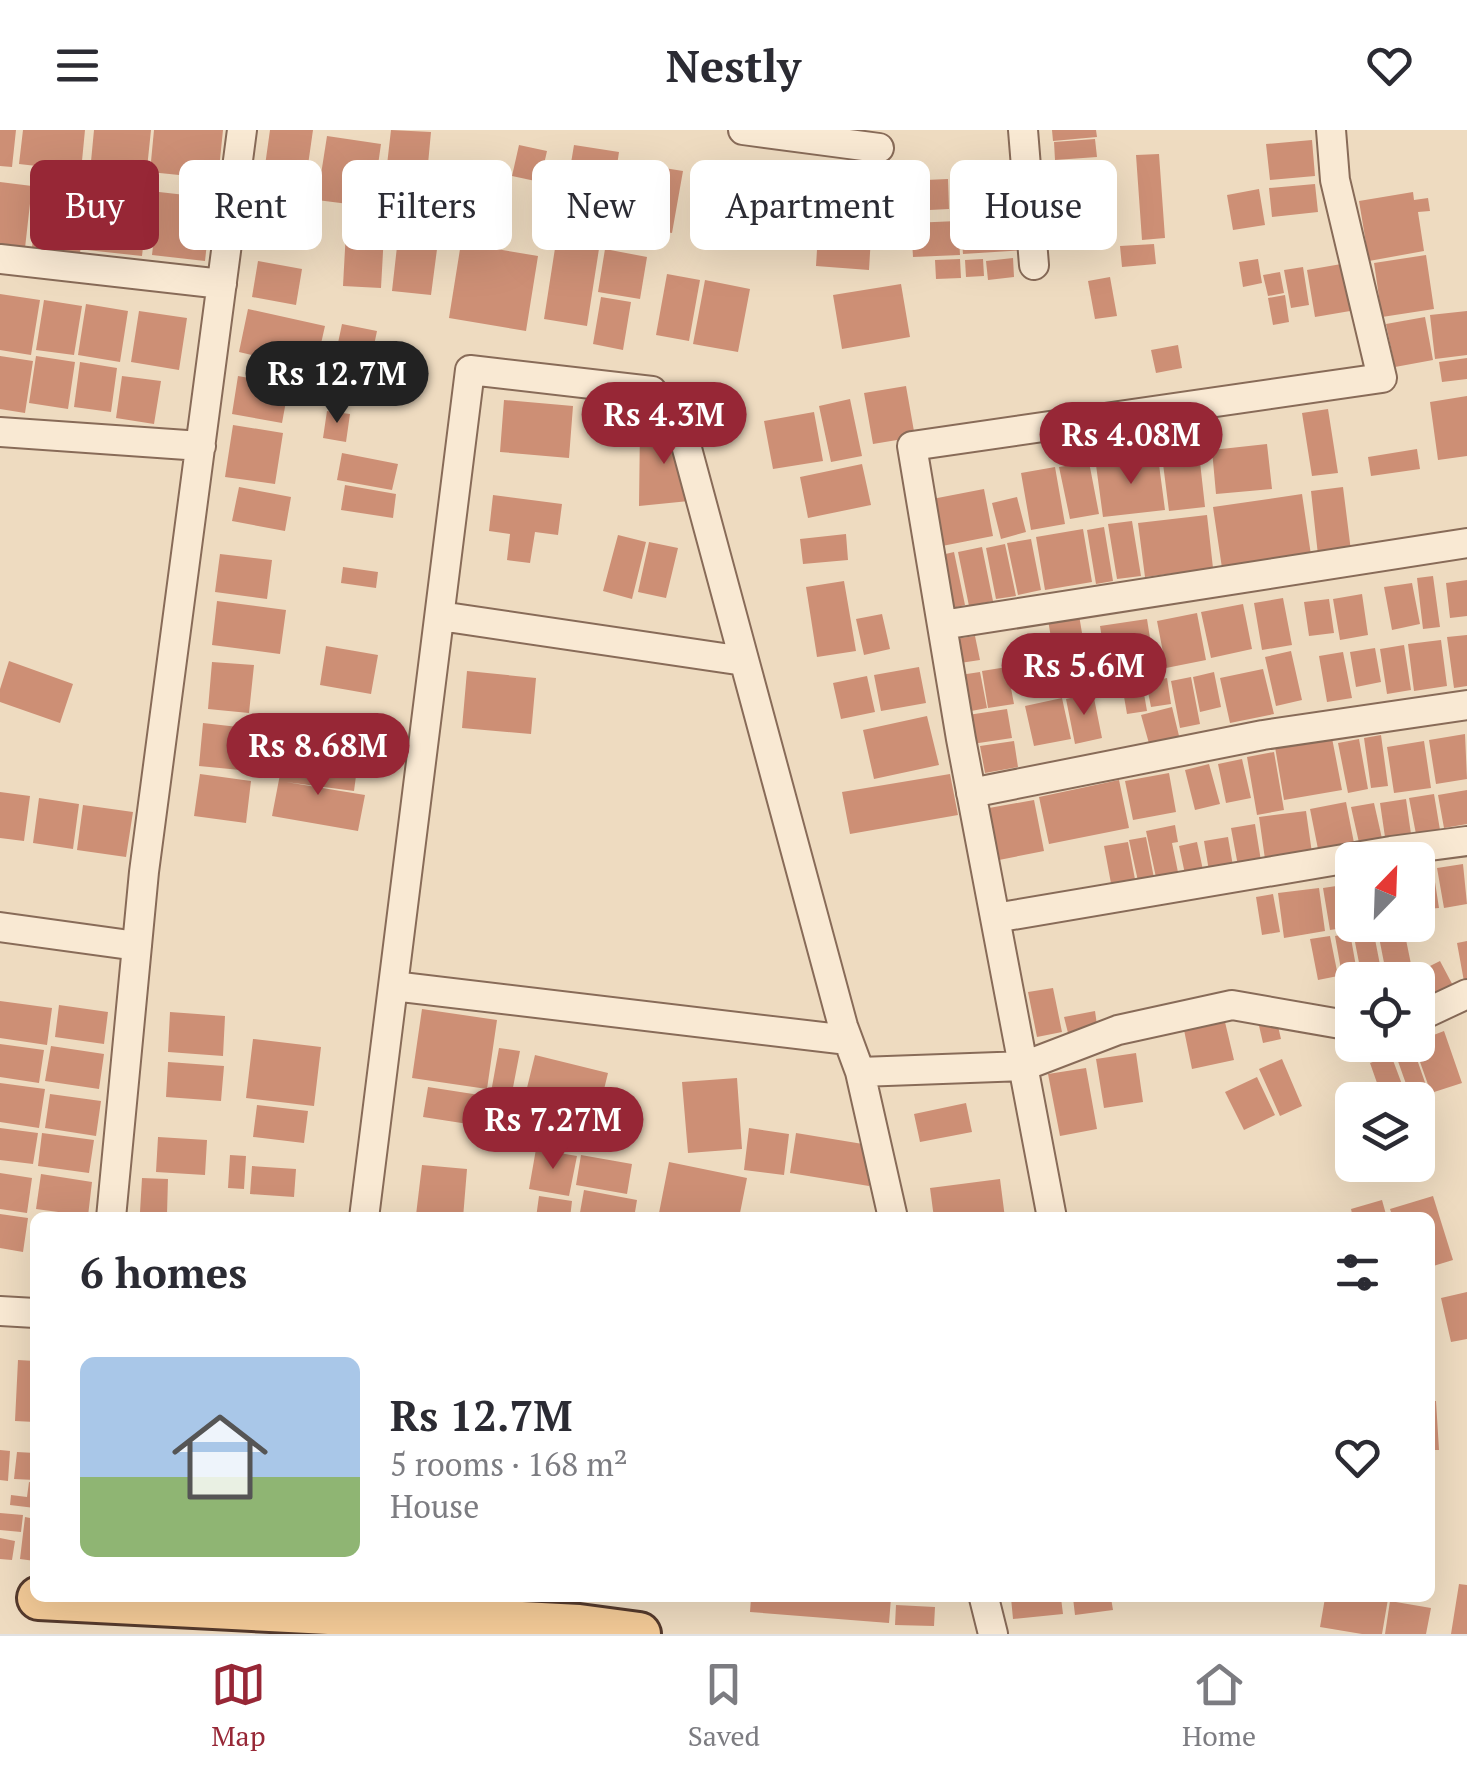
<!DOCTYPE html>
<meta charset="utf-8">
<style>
body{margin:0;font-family:"PT Serif",serif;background:#f2f2f3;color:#2b2b33;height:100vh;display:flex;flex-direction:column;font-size:38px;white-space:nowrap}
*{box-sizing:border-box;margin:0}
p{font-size:32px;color:#7c7c81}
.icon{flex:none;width:55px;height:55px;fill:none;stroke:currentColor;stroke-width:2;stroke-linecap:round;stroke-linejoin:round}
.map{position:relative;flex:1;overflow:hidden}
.details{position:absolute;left:30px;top:1082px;width:1405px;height:390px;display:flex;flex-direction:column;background:#fff;border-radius:15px;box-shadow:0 10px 40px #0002}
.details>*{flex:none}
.banner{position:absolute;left:30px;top:30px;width:1408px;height:90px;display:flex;gap:20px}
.needle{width:65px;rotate:23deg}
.fabs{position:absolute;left:1335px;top:712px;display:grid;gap:20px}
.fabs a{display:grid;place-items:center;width:100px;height:100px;border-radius:15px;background:#fff;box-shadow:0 10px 40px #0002;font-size:50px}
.price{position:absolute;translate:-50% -85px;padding:0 22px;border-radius:35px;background:#972736;color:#fff;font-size:32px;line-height:65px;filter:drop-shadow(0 2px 5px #0008)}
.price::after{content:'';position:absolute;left:50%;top:60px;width:30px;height:22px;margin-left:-15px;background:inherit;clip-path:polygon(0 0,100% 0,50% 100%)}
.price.current{background:#222;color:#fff}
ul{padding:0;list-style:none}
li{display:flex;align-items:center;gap:30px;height:250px;padding:0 50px}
li span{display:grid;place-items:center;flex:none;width:280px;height:200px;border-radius:15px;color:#555}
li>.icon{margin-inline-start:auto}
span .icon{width:120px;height:120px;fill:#fffc;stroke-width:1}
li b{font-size:42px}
h2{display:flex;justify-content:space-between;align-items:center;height:120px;padding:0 50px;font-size:42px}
.chip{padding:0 35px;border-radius:15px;background:#fff;box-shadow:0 10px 40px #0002;font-size:35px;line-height:90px}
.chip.current{background:#972736;color:#fff}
header{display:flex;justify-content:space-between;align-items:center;height:130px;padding:0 50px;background:#fff;font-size:45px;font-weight:700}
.dock{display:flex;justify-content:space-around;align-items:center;height:140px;border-top:2px solid #e1e1e2;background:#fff;font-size:28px;color:#7c7c81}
.dock a{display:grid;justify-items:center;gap:5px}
.dock .current{color:#972736}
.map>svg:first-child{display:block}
.building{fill:#cd8f75}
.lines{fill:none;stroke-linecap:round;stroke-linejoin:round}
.minor-casing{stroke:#886b58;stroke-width:32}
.primary-casing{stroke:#553a2c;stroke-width:48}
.minor{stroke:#f9e9d3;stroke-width:28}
.primary{stroke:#f3ca97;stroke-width:42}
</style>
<header><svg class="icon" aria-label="menu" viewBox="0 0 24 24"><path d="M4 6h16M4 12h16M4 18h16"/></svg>Nestly<svg class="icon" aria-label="heart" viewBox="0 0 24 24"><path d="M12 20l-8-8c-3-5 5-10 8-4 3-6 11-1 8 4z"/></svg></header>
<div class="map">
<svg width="1467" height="1504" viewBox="0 0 1467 1504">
<rect width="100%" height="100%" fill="#eedbc0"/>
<!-- building -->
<path class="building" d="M 0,0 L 16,0 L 12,37 L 0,36 Z
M 23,0 L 85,0 L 81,41 L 19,34 Z
M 94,0 L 151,0 L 146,48 L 90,42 Z
M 154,0 L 223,0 L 218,49 L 150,42 Z
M 270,0 L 313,0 L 305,56 L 263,50 Z
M 391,0 L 431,2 L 425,66 L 384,61 Z
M 1052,0 L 1096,0 L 1097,7 L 1053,11 Z
M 327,6 L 381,14 L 372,77 L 317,70 Z
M 1095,9 L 1097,27 L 1055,30 L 1054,12 Z
M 1312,10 L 1315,46 L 1270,50 L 1266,14 Z
M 519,15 L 547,21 L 540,52 L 512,46 Z
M 574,15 L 619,22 L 611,76 L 565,69 Z
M 1159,24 L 1165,108 L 1142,110 L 1136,25 Z
M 450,31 L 492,38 L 484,80 L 443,72 Z
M 633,33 L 683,41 L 672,103 L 623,95 Z
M 39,49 L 88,55 L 80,123 L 32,118 Z
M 948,49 L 949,79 L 910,81 L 909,61 L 904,61 L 903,51 Z
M 0,52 L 32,56 L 25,118 L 0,115 Z
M 821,54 L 874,57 L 869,140 L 816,136 Z
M 1315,54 L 1318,82 L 1272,87 L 1269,58 Z
M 94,58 L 149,64 L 142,126 L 87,120 Z
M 1259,59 L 1265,95 L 1233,100 L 1227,65 Z
M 159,62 L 212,68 L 205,131 L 152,125 Z
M 1413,62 L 1414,70 L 1428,68 L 1430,81 L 1418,82 L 1424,121 L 1369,131 L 1359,71 Z
M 1022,81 L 1025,120 L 963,124 L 960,86 Z
M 958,91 L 960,125 L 913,127 L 911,93 Z
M 399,99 L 439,104 L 431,165 L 392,161 Z
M 558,99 L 601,106 L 587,196 L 544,189 Z
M 346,101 L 384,104 L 381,158 L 343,156 Z
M 461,113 L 538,126 L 526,201 L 449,188 Z
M 1154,114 L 1156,134 L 1122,137 L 1120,116 Z
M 605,119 L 647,127 L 640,169 L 598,162 Z
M 1426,125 L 1434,179 L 1382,187 L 1374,133 Z
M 1013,128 L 1014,147 L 988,150 L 986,131 Z
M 960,129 L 961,148 L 936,149 L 935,130 Z
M 983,129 L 984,146 L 966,147 L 965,130 Z
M 1258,129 L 1262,153 L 1243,157 L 1239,132 Z
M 258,131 L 302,139 L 296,175 L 252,167 Z
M 1347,133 L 1356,180 L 1315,187 L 1307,140 Z
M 1303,137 L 1309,175 L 1291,178 L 1284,140 Z
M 1280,142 L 1284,163 L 1268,166 L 1263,145 Z
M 667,144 L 700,150 L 689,211 L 656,205 Z
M 1110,147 L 1117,186 L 1095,189 L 1088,151 Z
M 705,150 L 750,159 L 738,222 L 693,214 Z
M 901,154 L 910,207 L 842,219 L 833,165 Z
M 0,164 L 40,170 L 31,225 L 0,220 Z
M 1285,165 L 1289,192 L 1273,195 L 1268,168 Z
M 601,167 L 631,172 L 623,220 L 593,214 Z
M 44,170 L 82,176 L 74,225 L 36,220 Z
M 86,174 L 128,181 L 120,232 L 78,225 Z
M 248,179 L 325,196 L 315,240 L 239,222 Z
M 139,181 L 187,188 L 179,240 L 131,232 Z
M 1467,181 L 1467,225 L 1435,229 L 1430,185 Z
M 1425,187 L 1433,230 L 1395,237 L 1386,194 Z
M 342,194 L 377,201 L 373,220 L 338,213 Z
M 1178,215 L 1182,238 L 1156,243 L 1151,220 Z
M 0,226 L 33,231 L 25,283 L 0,279 Z
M 36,226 L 75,232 L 68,279 L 29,273 Z
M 1467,228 L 1467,249 L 1442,252 L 1439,232 Z
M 80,232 L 117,238 L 111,282 L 74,277 Z
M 122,246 L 161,251 L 154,294 L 116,288 Z
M 238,246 L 289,255 L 282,293 L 232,284 Z
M 906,256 L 915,307 L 873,314 L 864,263 Z
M 1467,266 L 1467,326 L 1438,330 L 1430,272 Z
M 850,269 L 862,326 L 831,332 L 819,276 Z
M 504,270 L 573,276 L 569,328 L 500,322 Z
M 1328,279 L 1338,343 L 1312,346 L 1302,283 Z
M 327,281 L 350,284 L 346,312 L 323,308 Z
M 814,282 L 823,331 L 773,339 L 764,291 Z
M 674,291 L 699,370 L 639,376 L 640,296 Z
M 233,295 L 283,303 L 275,354 L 225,347 Z
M 1185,307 L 1186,316 L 1198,314 L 1205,377 L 1169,381 L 1160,310 Z
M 1267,314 L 1272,359 L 1216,364 L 1212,320 Z
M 1417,319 L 1420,339 L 1371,346 L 1368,327 Z
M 342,323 L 398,334 L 392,360 L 337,350 Z
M 1158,327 L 1165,380 L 1103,387 L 1096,335 Z
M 1089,332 L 1099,384 L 1070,389 L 1059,337 Z
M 862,334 L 871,375 L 808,388 L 800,347 Z
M 1055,337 L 1065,394 L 1031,400 L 1021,343 Z
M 345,355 L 396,364 L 393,388 L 341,380 Z
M 239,357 L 291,367 L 285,401 L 232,391 Z
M 1343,357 L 1351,421 L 1318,425 L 1311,361 Z
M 984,359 L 993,406 L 937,417 L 927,370 Z
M 1302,364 L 1311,425 L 1222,438 L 1213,377 Z
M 493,365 L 562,374 L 558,405 L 535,402 L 530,433 L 507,430 L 510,404 L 489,401 Z
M 1017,367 L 1026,402 L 1001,409 L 992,373 Z
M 1207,385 L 1213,438 L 1145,447 L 1138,393 Z
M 1132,391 L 1141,446 L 1117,449 L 1108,394 Z
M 1104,397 L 1113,451 L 1096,454 L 1087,400 Z
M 1083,399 L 1092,452 L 1045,460 L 1036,407 Z
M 846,404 L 848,430 L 803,434 L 800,409 Z
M 618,405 L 646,412 L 632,469 L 603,461 Z
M 1031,409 L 1041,460 L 1018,465 L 1007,413 Z
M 649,412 L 678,418 L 666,468 L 638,462 Z
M 1005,414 L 1016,466 L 996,469 L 986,418 Z
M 982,417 L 993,471 L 969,476 L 958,422 Z
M 954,422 L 965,475 L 944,480 L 933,427 Z
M 220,424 L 272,430 L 267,469 L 215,462 Z
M 343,437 L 378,442 L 376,458 L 341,453 Z
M 1433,446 L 1440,497 L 1423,499 L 1417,448 Z
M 1467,450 L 1467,486 L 1450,488 L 1446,453 Z
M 844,451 L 856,521 L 817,527 L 806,457 Z
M 1412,453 L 1420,494 L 1392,500 L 1384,457 Z
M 1362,464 L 1368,505 L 1340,510 L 1333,469 Z
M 1283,468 L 1292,515 L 1262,520 L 1254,473 Z
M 1329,469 L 1334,503 L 1309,506 L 1304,472 Z
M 217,471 L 286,480 L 280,524 L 212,515 Z
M 1243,474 L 1252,519 L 1211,528 L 1201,482 Z
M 1197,483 L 1206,530 L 1166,538 L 1157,491 Z
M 882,484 L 890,519 L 864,525 L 856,489 Z
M 1079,485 L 1089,545 L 1058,549 L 1048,490 Z
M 1147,489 L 1155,540 L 1108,548 L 1100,496 Z
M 1467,505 L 1467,556 L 1454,558 L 1447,507 Z
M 975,506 L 980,530 L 960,533 L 955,509 Z
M 1441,510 L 1447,556 L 1414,561 L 1408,514 Z
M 1404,515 L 1411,560 L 1387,564 L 1380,519 Z
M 326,516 L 378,525 L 371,564 L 320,555 Z
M 1375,518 L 1381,552 L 1356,557 L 1350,522 Z
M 1291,521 L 1302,570 L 1276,576 L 1265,527 Z
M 1343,522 L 1352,568 L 1327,572 L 1319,526 Z
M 9,531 L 73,554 L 60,593 L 0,572 L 0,559 Z
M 212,532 L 254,535 L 249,583 L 208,579 Z
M 919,537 L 926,573 L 881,581 L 874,545 Z
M 1007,537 L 1014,574 L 988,578 L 982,541 Z
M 1263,539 L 1274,584 L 1230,593 L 1220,548 Z
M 467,541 L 536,548 L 531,604 L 462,598 Z
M 980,542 L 987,578 L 966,582 L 960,545 Z
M 1214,542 L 1221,577 L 1200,582 L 1193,547 Z
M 867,546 L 875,582 L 841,589 L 833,553 Z
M 1191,547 L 1200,594 L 1180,598 L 1171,551 Z
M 1167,548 L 1171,574 L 1151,577 L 1146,552 Z
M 1142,552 L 1147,581 L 1127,584 L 1122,555 Z
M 1093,563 L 1102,608 L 1075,614 L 1066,569 Z
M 1062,568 L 1071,609 L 1034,616 L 1025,576 Z
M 1172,577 L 1180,610 L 1150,617 L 1141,585 Z
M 1007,579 L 1012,608 L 972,614 L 968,585 Z
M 927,586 L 939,635 L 874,649 L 863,600 Z
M 203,593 L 266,600 L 261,642 L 199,636 Z
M 1465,604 L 1467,649 L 1436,654 L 1429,610 Z
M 1381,605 L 1388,656 L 1371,658 L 1364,608 Z
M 1332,608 L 1342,660 L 1284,670 L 1275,617 Z
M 1359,609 L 1368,659 L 1348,663 L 1338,613 Z
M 1014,611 L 1018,637 L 985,643 L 980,616 Z
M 1424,611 L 1431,658 L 1394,663 L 1387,617 Z
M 1274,622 L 1284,680 L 1257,685 L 1247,627 Z
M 1242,629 L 1251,668 L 1226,673 L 1218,634 Z
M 282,634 L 356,646 L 354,661 L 286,652 L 365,665 L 358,701 L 272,686 Z
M 1209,634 L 1220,674 L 1195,680 L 1185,640 Z
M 1169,643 L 1176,682 L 1133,690 L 1125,651 Z
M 200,644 L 251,651 L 246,693 L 194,686 Z
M 950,644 L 958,685 L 850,704 L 842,662 Z
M 1119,650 L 1129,698 L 1049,714 L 1039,667 Z
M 1467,660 L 1467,694 L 1444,698 L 1438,665 Z
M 0,662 L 30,666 L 24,711 L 0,708 Z
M 1434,664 L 1440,700 L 1416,704 L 1409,668 Z
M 39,668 L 79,674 L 73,719 L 33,713 Z
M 1406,669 L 1411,704 L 1385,707 L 1380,673 Z
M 1034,670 L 1044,721 L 999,730 L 989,678 Z
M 1346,672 L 1355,718 L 1319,724 L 1310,679 Z
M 1374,673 L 1383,713 L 1360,717 L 1351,677 Z
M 83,675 L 133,682 L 126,727 L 77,720 Z
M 1306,681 L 1313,730 L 1266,736 L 1259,687 Z
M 1255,694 L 1261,731 L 1238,736 L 1231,698 Z
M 1175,695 L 1178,712 L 1172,713 L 1179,747 L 1157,752 L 1146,701 Z
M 1146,707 L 1154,748 L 1138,751 L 1129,710 Z
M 1228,707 L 1233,736 L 1209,741 L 1204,711 Z
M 1128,712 L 1137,760 L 1113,764 L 1104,716 Z
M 1197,712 L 1203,740 L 1185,744 L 1179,716 Z
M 1463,734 L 1467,774 L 1444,778 L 1437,738 Z
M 1433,739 L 1439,778 L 1426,779 L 1420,741 Z
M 1343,755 L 1350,797 L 1330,800 L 1323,758 Z
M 1319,758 L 1325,801 L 1284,808 L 1278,763 Z
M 1273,764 L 1280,802 L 1262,805 L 1256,767 Z
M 1386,795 L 1403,795 L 1412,839 L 1386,843 L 1377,797 Z
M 1350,803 L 1357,842 L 1342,845 L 1335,806 Z
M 1374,804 L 1381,840 L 1361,843 L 1354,807 Z
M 1330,806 L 1338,846 L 1318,850 L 1310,809 Z
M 1467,811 L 1467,856 L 1465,857 L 1457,813 Z
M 1440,831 L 1458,865 L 1439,874 L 1422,840 Z
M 1053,858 L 1062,902 L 1037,907 L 1028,862 Z
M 0,871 L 52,878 L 47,915 L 0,908 Z
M 59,875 L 108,882 L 104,914 L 55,907 Z
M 422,879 L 497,890 L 487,959 L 412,948 Z
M 1274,879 L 1281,909 L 1263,913 L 1256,883 Z
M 1095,881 L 1098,902 L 1069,907 L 1064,887 Z
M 170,882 L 225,886 L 223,926 L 168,922 Z
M 1225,892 L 1234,930 L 1192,939 L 1184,900 Z
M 1444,901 L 1462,953 L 1431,963 L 1414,915 L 1418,915 L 1418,911 Z
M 253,909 L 321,917 L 314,976 L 246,968 Z
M 0,914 L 44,920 L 39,953 L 0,947 Z
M 1412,915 L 1428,961 L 1411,968 L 1394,920 Z
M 51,916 L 104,924 L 99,959 L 45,951 Z
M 499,918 L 520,921 L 506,994 L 486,990 Z
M 1136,923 L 1143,972 L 1104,978 L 1096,929 Z
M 535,925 L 608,943 L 598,984 L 525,966 Z
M 1391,925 L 1406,965 L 1392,970 L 1383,970 L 1370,933 Z
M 1282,929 L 1302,976 L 1280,986 L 1259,939 Z
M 168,932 L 224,936 L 221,971 L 166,967 Z
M 1086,938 L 1097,999 L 1060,1006 L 1048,944 Z
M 1257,947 L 1275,985 L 1244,1000 L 1225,962 Z
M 737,948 L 742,1019 L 688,1023 L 682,952 Z
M 0,953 L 45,959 L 39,998 L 0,992 Z
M 428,957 L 486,966 L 481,996 L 423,987 Z
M 50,964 L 101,971 L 96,1006 L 45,998 Z
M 966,973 L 972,1002 L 920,1012 L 914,984 Z
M 257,975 L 308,981 L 304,1013 L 253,1007 Z
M 562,979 L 603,988 L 605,979 L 628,985 L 621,1018 L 557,1005 Z
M 517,981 L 555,990 L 549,1013 L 512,1004 Z
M 0,998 L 38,1003 L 33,1034 L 0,1030 Z
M 749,998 L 789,1004 L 784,1045 L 744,1040 Z
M 42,1003 L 94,1010 L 89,1043 L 38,1036 Z
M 796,1003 L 875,1016 L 869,1056 L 790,1043 Z
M 158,1007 L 207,1010 L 205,1045 L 156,1042 Z
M 536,1019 L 577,1026 L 569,1066 L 529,1059 Z
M 230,1025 L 246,1026 L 244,1059 L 228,1058 Z
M 581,1025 L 632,1034 L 627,1064 L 576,1055 Z
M 669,1032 L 747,1048 L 739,1088 L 658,1088 Z
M 422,1035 L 467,1039 L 463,1088 L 416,1085 Z
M 252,1036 L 296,1039 L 294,1067 L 250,1064 Z
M 0,1043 L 32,1048 L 27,1083 L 0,1079 Z
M 41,1044 L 92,1052 L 88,1086 L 36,1079 Z
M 142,1048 L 168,1049 L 167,1084 L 140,1082 Z
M 1000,1049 L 1005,1088 L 934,1088 L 930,1058 Z
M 584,1060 L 637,1070 L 634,1088 L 579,1088 Z
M 539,1066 L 572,1071 L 570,1088 L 536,1088 Z
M 1433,1066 L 1453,1130 L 1430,1137 L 1430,1088 L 1393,1088 L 1390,1079 Z
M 1382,1070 L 1387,1088 L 1353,1088 L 1351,1079 Z
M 0,1084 L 28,1088 L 23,1122 L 0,1118 Z
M 1467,1162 L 1467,1209 L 1451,1212 L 1441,1168 Z
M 18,1230 L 35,1231 L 35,1292 L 15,1291 Z
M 1430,1271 L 1436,1271 L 1439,1320 L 1430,1320 Z
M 0,1320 L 10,1321 L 8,1351 L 0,1350 Z
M 17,1322 L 35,1323 L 35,1350 L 14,1349 Z
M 29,1352 L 35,1353 L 35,1378 L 10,1375 L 11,1365 L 27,1367 Z
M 0,1383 L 23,1385 L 21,1402 L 0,1400 Z
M 25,1387 L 35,1389 L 35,1431 L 20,1429 Z
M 0,1408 L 15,1411 L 12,1430 L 0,1429 Z
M 1459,1454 L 1467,1455 L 1467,1504 L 1451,1504 Z
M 751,1468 L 891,1468 L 889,1493 L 750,1482 Z
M 1011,1468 L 1061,1468 L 1063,1484 L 1013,1489 Z
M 1073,1468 L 1111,1468 L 1113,1480 L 1075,1485 Z
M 1325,1468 L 1388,1469 L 1382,1504 L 1362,1504 L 1320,1497 Z
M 1390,1471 L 1431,1478 L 1426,1504 L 1385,1504 Z
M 896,1475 L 935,1477 L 934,1496 L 895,1495 Z"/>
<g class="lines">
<defs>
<path id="minor" d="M 743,0 L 879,18
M 1023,0 L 1034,135
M 0,129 L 222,154
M 0,302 L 201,316
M 440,486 L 744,531
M 942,495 L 1467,413
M 971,663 L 1263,605 L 1467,575
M 995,788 L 1391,721 L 1467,711
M 0,797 L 137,816
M 393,856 L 848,910
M 1418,887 L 1467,864
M 860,942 L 1024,936 L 1118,900 L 1232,875 L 1352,896
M 111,1088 L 144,742 L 242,0
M 364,1088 L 470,240 L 652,261 L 682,300 L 843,896 L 860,942 L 893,1088
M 1052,1088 L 961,609 L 912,316 L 1382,248 L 1335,50 L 1331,0
M 0,1181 L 35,1183
M 984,1468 L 993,1504"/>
<path id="primary" d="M 39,1468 L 579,1496 L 639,1504"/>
</defs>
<!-- minor casing -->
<use href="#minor" class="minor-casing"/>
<!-- primary casing -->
<use href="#primary" class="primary-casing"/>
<!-- minor -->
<use href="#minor" class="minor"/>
<!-- primary -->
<use href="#primary" class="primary"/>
</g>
</svg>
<div class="fabs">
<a><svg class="needle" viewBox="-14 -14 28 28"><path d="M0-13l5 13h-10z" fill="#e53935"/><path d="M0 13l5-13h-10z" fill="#7c7c81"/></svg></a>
<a><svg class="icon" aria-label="locate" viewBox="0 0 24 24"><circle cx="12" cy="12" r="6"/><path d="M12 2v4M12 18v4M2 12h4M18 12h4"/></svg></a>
<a><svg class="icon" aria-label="layers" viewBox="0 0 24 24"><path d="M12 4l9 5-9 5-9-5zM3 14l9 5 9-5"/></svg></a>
</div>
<b class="price current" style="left:337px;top:296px">Rs 12.7M</b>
<b class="price" style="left:664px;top:337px">Rs 4.3M</b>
<b class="price" style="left:1131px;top:357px">Rs 4.08M</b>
<b class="price" style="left:1084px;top:588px">Rs 5.6M</b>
<b class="price" style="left:318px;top:668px">Rs 8.68M</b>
<b class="price" style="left:553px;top:1042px">Rs 7.27M</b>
<div class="banner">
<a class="chip current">Buy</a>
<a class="chip">Rent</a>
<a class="chip">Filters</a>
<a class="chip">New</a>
<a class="chip">Apartment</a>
<a class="chip">House</a>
</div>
<section class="details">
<h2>6 homes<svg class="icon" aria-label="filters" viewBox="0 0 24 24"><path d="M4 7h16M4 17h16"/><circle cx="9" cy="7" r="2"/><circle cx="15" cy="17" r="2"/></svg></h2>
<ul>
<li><span style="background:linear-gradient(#a9c7e8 60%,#8fb573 0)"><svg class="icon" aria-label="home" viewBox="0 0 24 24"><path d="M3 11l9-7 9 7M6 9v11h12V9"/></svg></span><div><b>Rs 12.7M</b><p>5 rooms · 168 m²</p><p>House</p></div><svg class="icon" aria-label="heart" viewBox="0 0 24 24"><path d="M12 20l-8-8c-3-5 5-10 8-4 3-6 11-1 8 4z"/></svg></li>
</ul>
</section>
</div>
<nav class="dock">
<a class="current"><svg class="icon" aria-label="map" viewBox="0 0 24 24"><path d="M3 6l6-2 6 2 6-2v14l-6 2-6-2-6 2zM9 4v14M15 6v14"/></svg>Map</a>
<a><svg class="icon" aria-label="saved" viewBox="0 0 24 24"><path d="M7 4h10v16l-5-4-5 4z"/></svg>Saved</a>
<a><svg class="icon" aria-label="home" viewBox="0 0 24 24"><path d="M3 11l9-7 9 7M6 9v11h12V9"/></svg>Home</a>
</nav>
